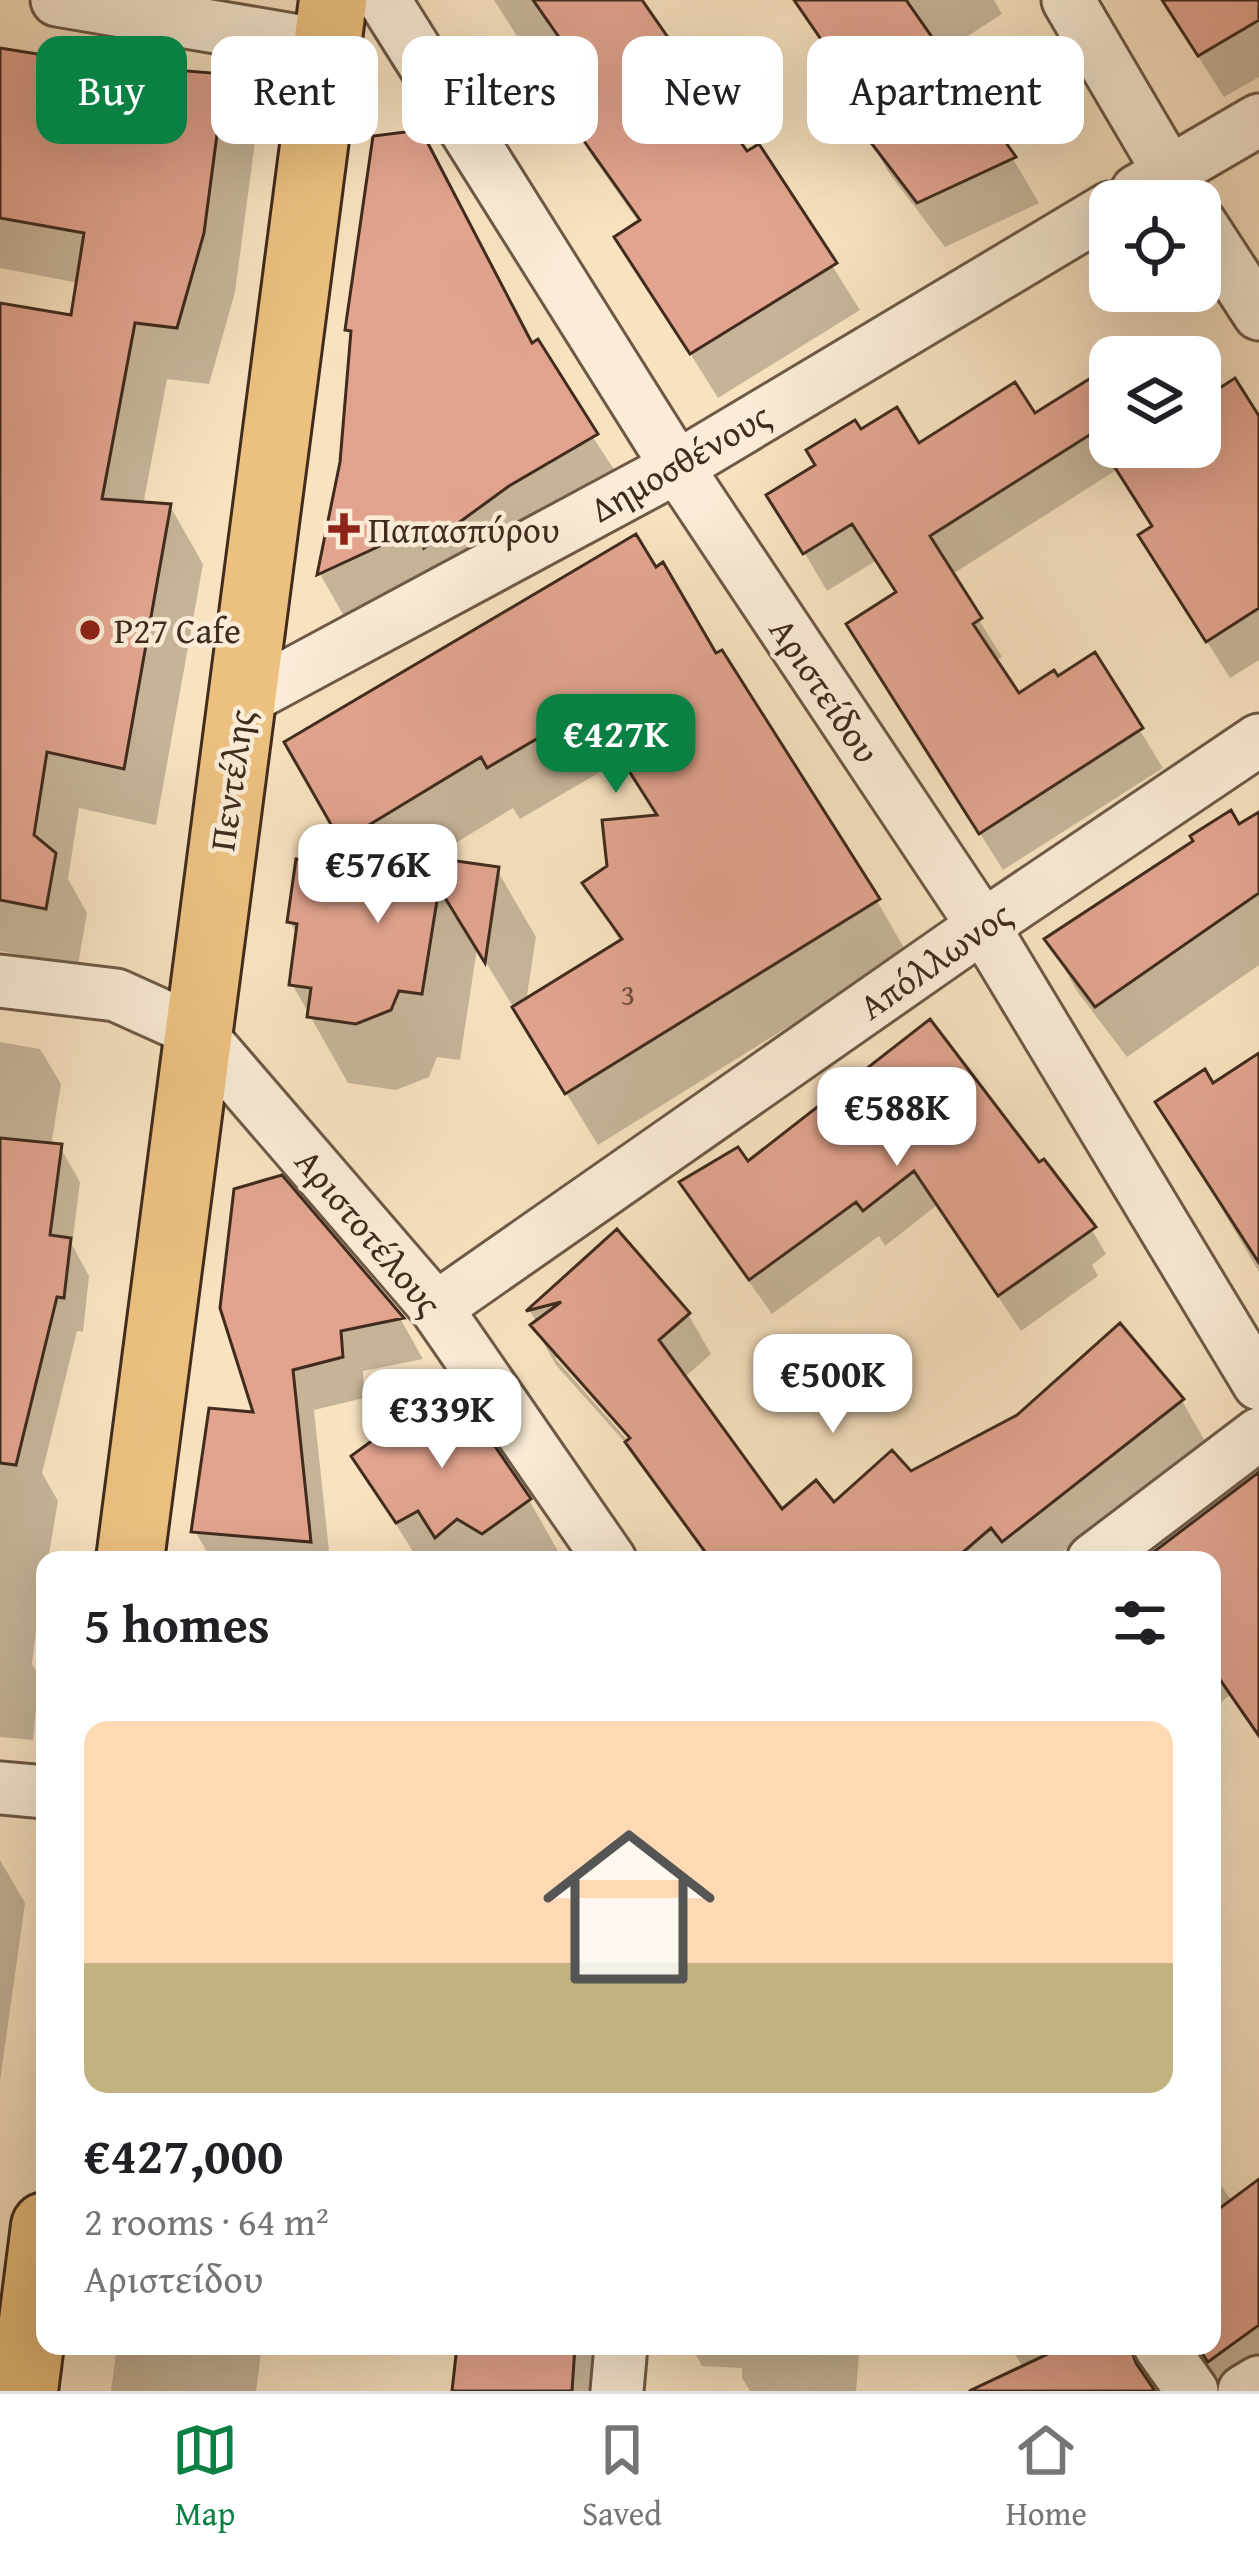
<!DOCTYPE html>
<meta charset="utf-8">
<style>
body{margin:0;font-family:"Gentium Book Plus",serif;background:#f2f2f2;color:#202124;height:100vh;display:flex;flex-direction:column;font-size:45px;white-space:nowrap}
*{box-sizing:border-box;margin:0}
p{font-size:39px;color:#757577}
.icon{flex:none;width:66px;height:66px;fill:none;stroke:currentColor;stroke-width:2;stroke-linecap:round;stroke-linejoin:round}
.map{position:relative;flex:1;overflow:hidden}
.side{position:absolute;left:36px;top:1551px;width:1185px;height:804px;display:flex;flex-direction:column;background:#fff;border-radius:24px;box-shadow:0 12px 48px #0002}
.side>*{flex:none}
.guide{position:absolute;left:36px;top:36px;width:1188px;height:108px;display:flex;gap:24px}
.tools{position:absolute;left:1089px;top:180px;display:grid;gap:24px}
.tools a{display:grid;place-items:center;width:132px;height:132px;border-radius:24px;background:#fff;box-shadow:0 12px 48px #0002;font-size:60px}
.price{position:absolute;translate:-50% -102px;padding:0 27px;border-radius:24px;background:#fff;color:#222;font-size:39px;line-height:78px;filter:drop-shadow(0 3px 6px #0008)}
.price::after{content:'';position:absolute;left:50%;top:72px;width:36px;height:27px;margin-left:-18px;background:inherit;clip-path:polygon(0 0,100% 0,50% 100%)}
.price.active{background:#0b8043;color:#fff}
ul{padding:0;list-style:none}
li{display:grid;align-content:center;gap:24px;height:636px;padding:0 48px}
li span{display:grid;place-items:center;height:372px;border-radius:24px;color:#555}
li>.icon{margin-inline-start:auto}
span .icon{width:216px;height:216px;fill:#fffc;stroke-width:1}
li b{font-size:51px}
h2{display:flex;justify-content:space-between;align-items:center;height:144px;padding:0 48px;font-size:51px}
.tag{padding:0 42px;border-radius:24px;background:#fff;box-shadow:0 12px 48px #0002;font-size:42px;line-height:108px}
.tag.active{background:#0b8043;color:#fff}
.tabs{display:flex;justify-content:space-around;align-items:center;height:168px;border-top:3px solid #e0e0e0;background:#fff;font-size:33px;color:#757577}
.tabs a{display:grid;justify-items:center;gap:6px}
.tabs .active{color:#0b8043}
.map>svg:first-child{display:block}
.shadow{fill:#0003;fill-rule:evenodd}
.building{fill:#e2a48f;stroke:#402b1d;stroke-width:3}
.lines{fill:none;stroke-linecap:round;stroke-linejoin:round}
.minor-casing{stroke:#6e5946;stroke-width:57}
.major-casing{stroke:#402b1d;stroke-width:72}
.minor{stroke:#faecd6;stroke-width:51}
.major{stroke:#ecc180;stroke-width:66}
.poi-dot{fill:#8f2418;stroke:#faecd6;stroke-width:4.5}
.labels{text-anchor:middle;stroke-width:9;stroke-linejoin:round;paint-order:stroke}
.number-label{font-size:30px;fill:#68493a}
.street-label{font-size:36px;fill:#402b1d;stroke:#faecd6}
.poi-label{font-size:36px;fill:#402b1d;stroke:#faecd6;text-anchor:start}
</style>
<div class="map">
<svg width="1259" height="2391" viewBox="0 0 1259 2391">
<rect width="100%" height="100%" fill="#f8e2c0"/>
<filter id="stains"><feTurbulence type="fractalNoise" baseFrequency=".00167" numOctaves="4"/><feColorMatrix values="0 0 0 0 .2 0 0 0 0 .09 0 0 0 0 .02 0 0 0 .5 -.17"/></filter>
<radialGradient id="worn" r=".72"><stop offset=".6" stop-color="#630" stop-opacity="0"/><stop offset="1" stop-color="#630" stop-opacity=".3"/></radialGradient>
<!-- shadow -->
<path class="shadow" d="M 494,0 L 630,0 L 746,155 L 758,148 L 860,310 L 718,398 L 618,238 L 640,224 L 592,156 L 566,111 L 591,87 L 565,49 L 536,66 Z
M 795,0 L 994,0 L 1002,14 L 940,54 L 1013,159 L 1039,203 L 945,247 L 889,173 L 863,128 L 875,121 Z
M 1162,0 L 1259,0 L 1259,77 L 1224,97 Z
M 0,51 L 99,67 L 223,77 L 256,134 L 235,292 L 209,384 L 167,379 L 143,505 L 170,506 L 203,564 L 156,825 L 79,808 L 68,879 L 87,913 L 78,965 L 0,951 L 0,306 L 73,318 L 79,283 L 0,268 Z
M 348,329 L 533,346 L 621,480 L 345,618 L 320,574 L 343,463 L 353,339 Z
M 1196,342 L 1225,388 L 1259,422 L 1259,660 L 1230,678 L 1164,574 L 1155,528 L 1118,469 L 951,575 L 1002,657 L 994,662 L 1018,698 L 1057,680 L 1094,656 L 1163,768 L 1003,870 L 872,663 L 898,594 L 877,560 L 827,591 L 771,496 L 818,466 L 860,433 L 918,447 L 1034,418 L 1110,370 L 1110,447 L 1200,447 L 1200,357 L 1171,357 Z
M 715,657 L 877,901 L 907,953 L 598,1145 L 477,948 L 460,1060 L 437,1057 L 429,1077 L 396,1090 L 348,1083 L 292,984 L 298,936 L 290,922 L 362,872 L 288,743 ZM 622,759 L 659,818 L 610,867 L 586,884 L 621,943 L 526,1002 L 536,937 L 497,870 L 428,860 L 513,808 L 520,819 Z
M 1259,816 L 1259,965 L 1127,1057 L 1077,991 L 1048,940 Z
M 0,1042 L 40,1049 L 61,1084 L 51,1146 L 60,1147 L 80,1182 L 72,1245 L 89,1276 L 83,1332 L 77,1331 L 42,1473 L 58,1501 L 48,1560 L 45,1560 L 32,1664 L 39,1676 L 33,1740 L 0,1737 Z
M 1259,1056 L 1259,1272 L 1159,1102 L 1213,1087 Z
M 747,1165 L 1038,1166 L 1085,1218 L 1106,1254 L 1092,1265 L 1098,1276 L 1021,1331 L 937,1205 L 885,1246 L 879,1236 L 772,1314 L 704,1219 L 683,1184 Z
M 281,1178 L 401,1320 L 423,1359 L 363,1371 L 364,1398 L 314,1410 L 330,1560 L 206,1560 L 207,1552 L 195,1531 L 257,1415 Z
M 617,1234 L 688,1314 L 711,1354 L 684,1378 L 781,1513 L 834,1506 L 910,1475 L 1019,1417 L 1120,1327 L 1182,1401 L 1205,1441 L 1052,1560 L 709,1560 L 639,1458 L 556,1365 L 534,1326 L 537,1323 L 530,1311 ZM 555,1358 L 563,1358 L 642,1448 L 638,1452 Z
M 355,1457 L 529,1500 L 563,1560 L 418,1560 Z
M 1259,1479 L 1259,1737 L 1230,1695 L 1212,1709 L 1212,1560 L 1148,1560 Z
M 0,1860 L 25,1903 L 0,2081 Z
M 1259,2182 L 1259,2381 L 1226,2391 L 1192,2346 L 1212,2346 L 1212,2195 L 1222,2187 L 1233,2203 Z
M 117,2346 L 262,2346 L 256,2391 L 111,2391 Z
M 460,2346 L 588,2346 L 602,2370 L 601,2391 L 456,2391 Z
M 691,2346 L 853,2346 L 859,2355 L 856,2391 L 750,2391 L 742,2378 L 742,2368 L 702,2366 Z
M 1009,2346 L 1110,2346 L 1152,2391 L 976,2391 L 1024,2368 Z"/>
<!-- building -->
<path class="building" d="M 533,0 L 642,0 L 747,151 L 759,144 L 837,263 L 690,354 L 614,237 L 640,220 L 562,110 L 591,83 Z
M 794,0 L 906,0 L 1016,157 L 917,203 L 859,127 L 875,118 Z
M 1162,0 L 1259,0 L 1259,20 L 1198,56 Z
M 0,48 L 99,64 L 225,74 L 204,233 L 177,328 L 135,323 L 102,499 L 171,504 L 124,769 L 47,752 L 34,835 L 56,853 L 46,909 L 0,900 L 0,303 L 71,315 L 84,233 L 0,218 Z
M 421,130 L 532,343 L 538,339 L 598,434 L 509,486 L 424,548 L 421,527 L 317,575 L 340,462 L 351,331 L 345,330 L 373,136 Z
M 1110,366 L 1110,422 L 930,536 L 982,618 L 973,624 L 1019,693 L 1054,670 L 1058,676 L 1095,652 L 1143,728 L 979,834 L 846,624 L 896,592 L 852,524 L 803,554 L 766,495 L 815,465 L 806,450 L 855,420 L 861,429 L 897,407 L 919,443 L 1015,382 L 1035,413 Z
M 1235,378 L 1259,416 L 1259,608 L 1206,642 L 1138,535 L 1152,526 L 1102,447 L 1200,447 L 1200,401 Z
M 636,534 L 656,567 L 663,562 L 716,653 L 722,650 L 880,899 L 565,1094 L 512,1007 L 622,939 L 582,883 L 607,866 L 602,820 L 657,815 L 589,708 L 487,768 L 481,757 L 341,842 L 284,742 Z
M 1231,810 L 1239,824 L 1259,812 L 1259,893 L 1095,1007 L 1044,939 L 1193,841 L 1190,836 Z
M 343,845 L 499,867 L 485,963 L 439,888 L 422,994 L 399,991 L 391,1010 L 356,1024 L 307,1017 L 311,988 L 289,985 L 297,924 L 287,922 L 296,859 L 356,868 Z
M 930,1019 L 1039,1162 L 1044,1159 L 1096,1227 L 998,1296 L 914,1171 L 863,1211 L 856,1202 L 749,1280 L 679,1182 L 738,1147 L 748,1161 Z
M 1259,1053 L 1259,1263 L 1155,1102 L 1205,1069 L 1213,1083 Z
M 0,1138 L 62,1144 L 50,1235 L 71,1238 L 64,1298 L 57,1297 L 16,1465 L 0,1463 Z
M 282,1175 L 404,1318 L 341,1331 L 343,1357 L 293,1370 L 311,1542 L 191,1532 L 209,1408 L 253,1412 L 220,1308 L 234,1189 Z
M 617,1229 L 690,1313 L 659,1340 L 782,1509 L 816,1480 L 834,1502 L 892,1450 L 911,1471 L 1017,1415 L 1120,1323 L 1184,1399 L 1002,1542 L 991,1528 L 954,1560 L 711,1560 L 625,1442 L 630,1438 L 530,1325 L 561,1302 L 526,1311 Z
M 458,1392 L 531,1499 L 482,1534 L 457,1519 L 435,1538 L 418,1511 L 396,1523 L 351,1456 L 414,1410 L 429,1425 Z
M 1259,1472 L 1259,1736 L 1212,1668 L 1212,1560 L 1143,1560 Z
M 1259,2179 L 1259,2325 L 1208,2362 L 1197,2346 L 1212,2346 L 1212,2214 Z
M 457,2346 L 575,2346 L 572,2391 L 452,2391 Z
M 1065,2346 L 1130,2346 L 1136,2363 L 1155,2391 L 969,2391 Z"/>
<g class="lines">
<defs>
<path id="minor" d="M 57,0 L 328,46
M 384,0 L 677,467 L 983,926 L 1259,1384
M 1068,0 L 1186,201
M 1137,191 L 1259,120
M 1200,223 L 1259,314
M 242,701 L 677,467 L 1110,208
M 0,981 L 116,995 L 198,1032 L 436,1308 L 610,1560
M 436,1308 L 983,926 L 1259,740
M 1093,1560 L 1259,1434
M 0,1788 L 45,1792
M 1160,2346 L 1192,2391
M 617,2391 L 621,2346
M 1244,2391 L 1259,2382"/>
<path id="major" d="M 130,1560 L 333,0
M 24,2391 L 45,2226"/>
</defs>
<!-- minor casing -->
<use href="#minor" class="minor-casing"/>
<!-- major casing -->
<use href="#major" class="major-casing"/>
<!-- minor -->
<use href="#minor" class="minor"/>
<!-- major -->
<use href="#major" class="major"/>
</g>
<!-- markers -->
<g class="poi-dot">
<path d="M338 511h12v12h12v12h-12v12h-12v-12h-12v-12h12z"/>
<circle cx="90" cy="630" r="12"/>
</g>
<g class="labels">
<!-- number labels -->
<g class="number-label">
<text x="628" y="1005">3</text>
</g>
<!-- street labels -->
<g class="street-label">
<text transform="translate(680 462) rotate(-30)" y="13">Δημοσθένους</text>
<text transform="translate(825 690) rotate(56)" y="13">Αριστείδου</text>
<text transform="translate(231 780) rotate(-82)" y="13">Πεντέλης</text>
<text transform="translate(935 960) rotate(-35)" y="13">Απόλλωνος</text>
<text transform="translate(369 1232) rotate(50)" y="13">Αριστοτέλους</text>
</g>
<!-- poi labels -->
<g class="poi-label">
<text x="368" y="542">Παπασπύρου</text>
<text x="114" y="643">P27 Cafe</text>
</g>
</g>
<rect width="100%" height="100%" filter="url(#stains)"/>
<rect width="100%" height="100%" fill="url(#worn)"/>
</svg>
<div class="tools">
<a><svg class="icon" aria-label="locate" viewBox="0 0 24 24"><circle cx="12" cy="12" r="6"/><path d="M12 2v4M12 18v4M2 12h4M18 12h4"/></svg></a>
<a><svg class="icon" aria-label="layers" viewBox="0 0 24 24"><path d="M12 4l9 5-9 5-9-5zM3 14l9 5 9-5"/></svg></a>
</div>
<b class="price active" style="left:616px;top:796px">€427K</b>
<b class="price" style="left:378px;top:926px">€576K</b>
<b class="price" style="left:897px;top:1169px">€588K</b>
<b class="price" style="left:833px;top:1436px">€500K</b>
<b class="price" style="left:442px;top:1471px">€339K</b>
<div class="guide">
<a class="tag active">Buy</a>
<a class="tag">Rent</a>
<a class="tag">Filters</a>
<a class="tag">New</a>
<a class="tag">Apartment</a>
</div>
<section class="side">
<h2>5 homes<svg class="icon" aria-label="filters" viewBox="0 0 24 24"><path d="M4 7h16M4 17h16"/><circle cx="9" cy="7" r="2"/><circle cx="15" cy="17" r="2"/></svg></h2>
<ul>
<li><span style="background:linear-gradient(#ffd9b3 65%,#c2b280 0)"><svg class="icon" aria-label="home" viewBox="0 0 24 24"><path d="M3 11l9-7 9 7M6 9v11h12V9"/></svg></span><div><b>€427,000</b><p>2 rooms · 64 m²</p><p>Αριστείδου</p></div></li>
</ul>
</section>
</div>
<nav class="tabs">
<a class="active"><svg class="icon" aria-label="map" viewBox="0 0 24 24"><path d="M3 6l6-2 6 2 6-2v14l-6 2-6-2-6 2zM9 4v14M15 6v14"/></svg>Map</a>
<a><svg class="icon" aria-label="saved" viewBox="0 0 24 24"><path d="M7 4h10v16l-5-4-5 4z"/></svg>Saved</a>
<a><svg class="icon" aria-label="home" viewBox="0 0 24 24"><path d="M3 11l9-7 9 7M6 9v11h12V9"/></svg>Home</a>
</nav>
